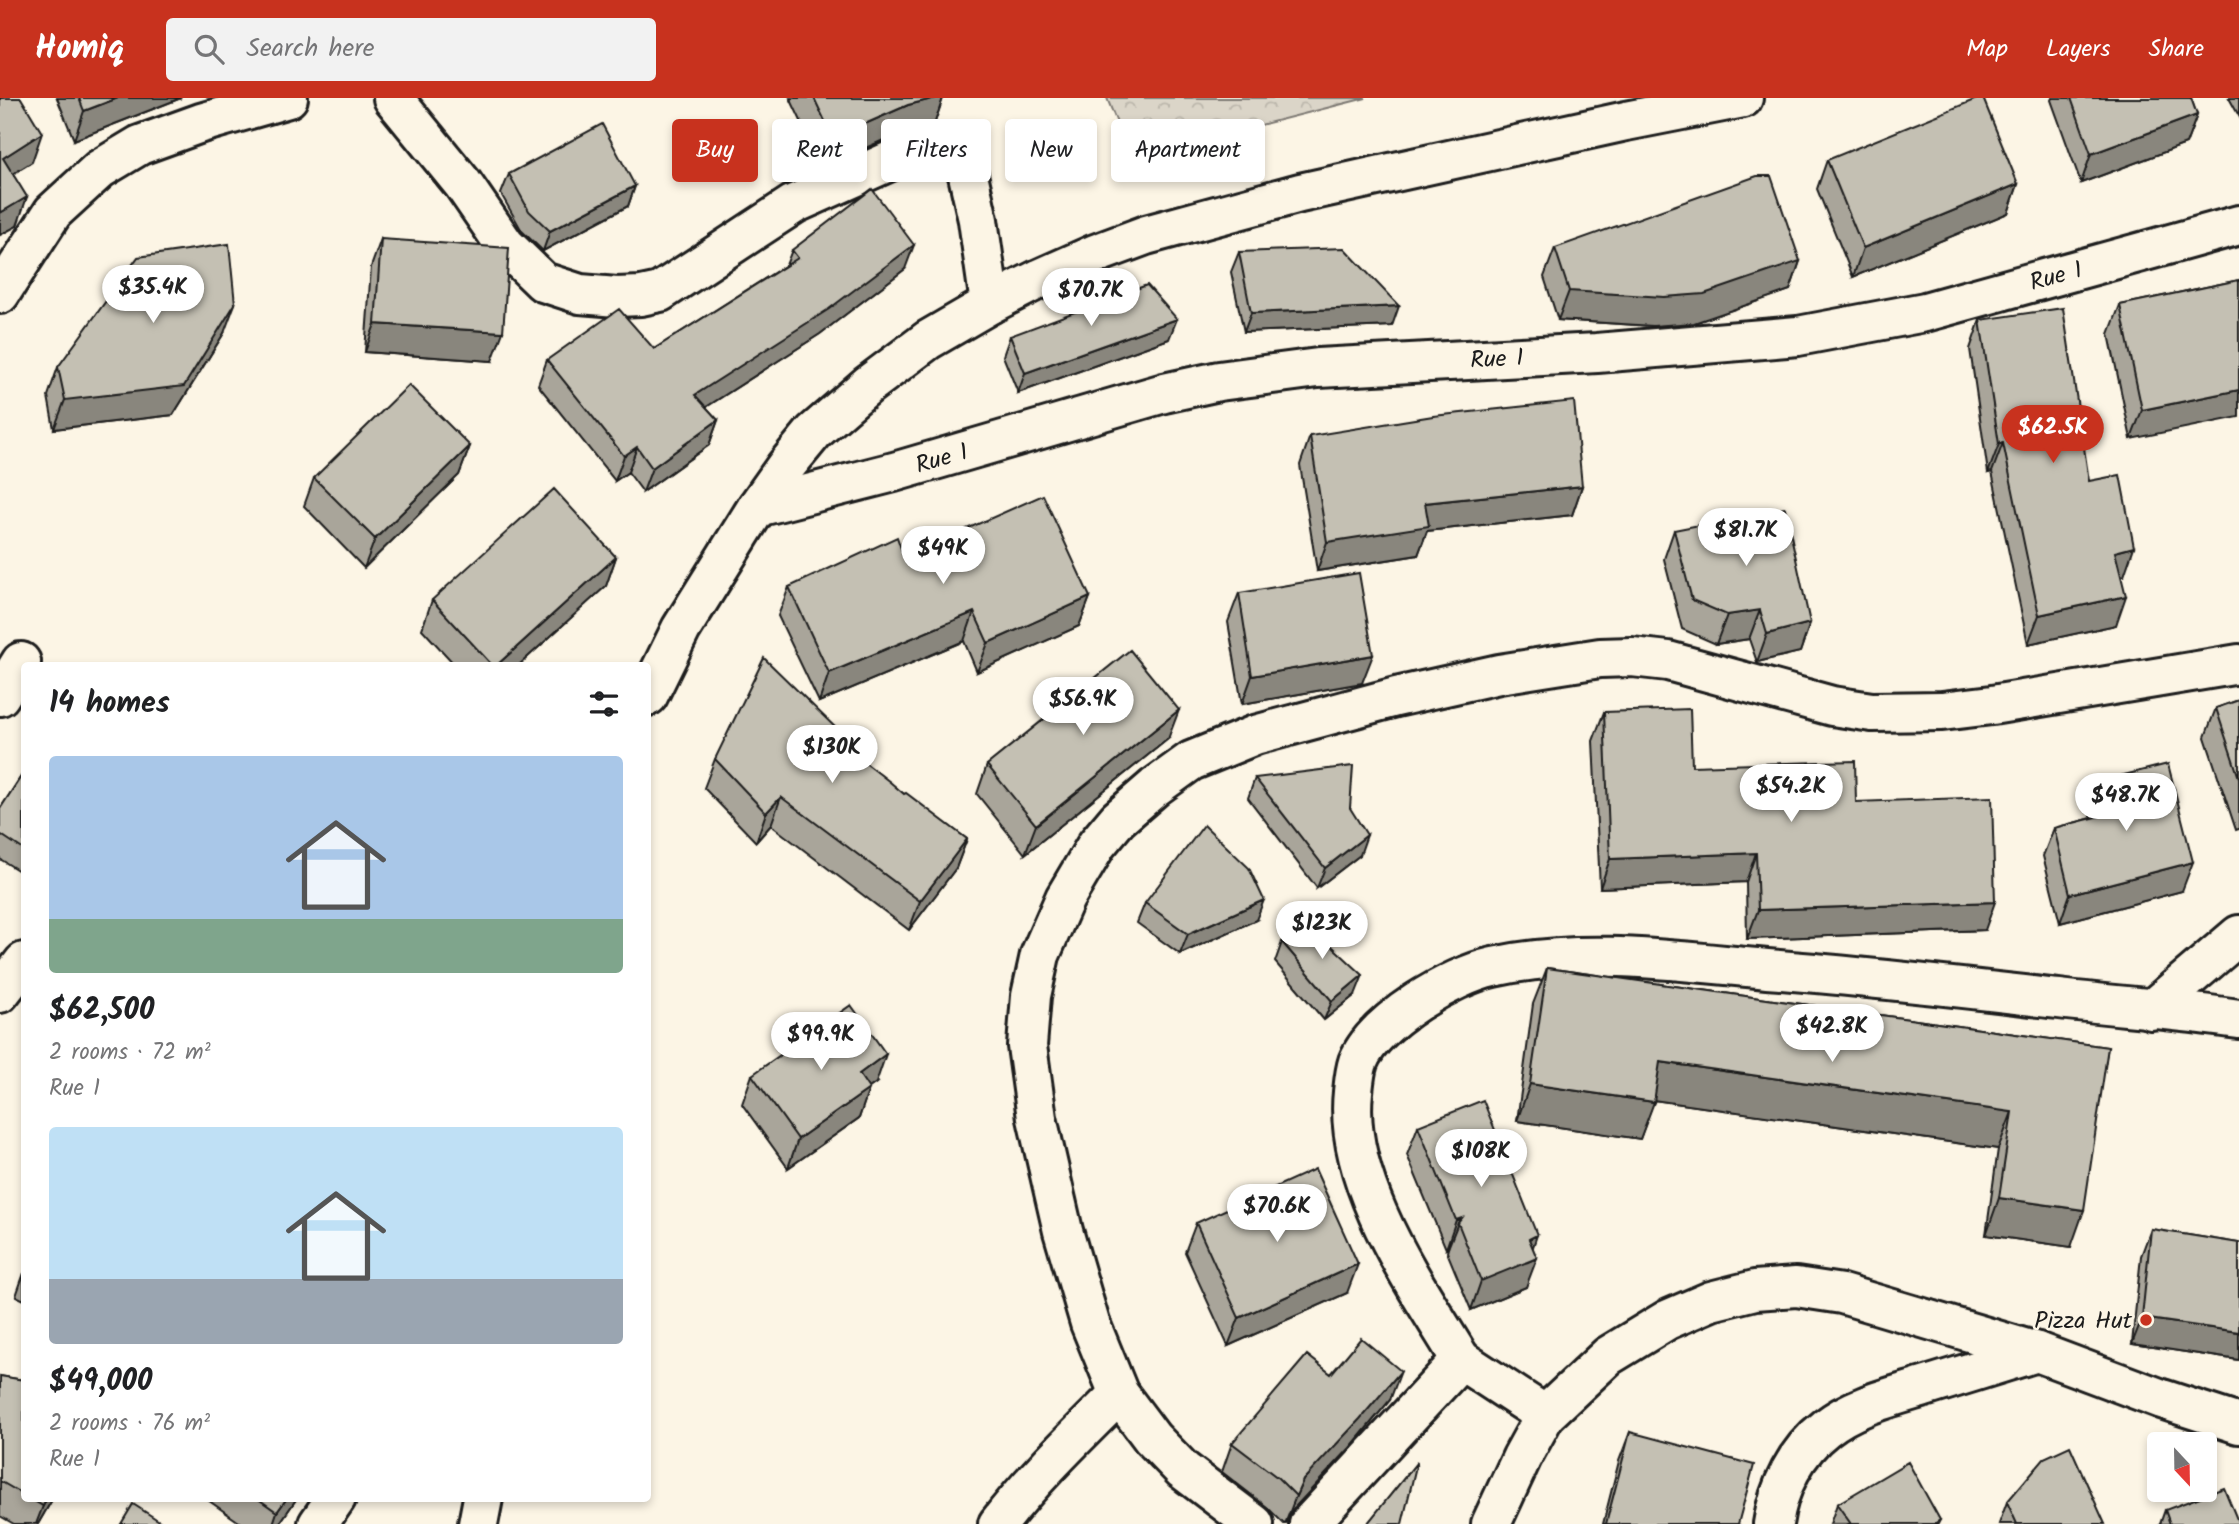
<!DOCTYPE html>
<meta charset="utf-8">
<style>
body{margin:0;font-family:Kalam,sans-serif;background:#f2f2f2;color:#202124;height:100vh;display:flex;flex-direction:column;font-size:26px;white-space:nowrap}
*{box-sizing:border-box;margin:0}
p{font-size:23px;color:#757577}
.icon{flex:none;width:38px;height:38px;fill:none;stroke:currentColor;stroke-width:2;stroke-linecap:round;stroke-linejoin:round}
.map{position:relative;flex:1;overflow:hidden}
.details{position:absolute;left:21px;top:564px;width:630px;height:840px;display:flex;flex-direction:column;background:#fff;border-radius:7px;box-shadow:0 4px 10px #0003}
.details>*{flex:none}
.top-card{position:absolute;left:672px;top:21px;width:665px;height:63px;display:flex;gap:14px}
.needle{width:46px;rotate:158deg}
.buttons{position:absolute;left:2147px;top:1334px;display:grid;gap:14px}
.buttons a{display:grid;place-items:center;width:70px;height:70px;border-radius:7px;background:#fff;box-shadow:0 4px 10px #0003;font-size:35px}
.price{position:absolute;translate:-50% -60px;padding:0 16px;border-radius:24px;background:#fff;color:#222;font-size:23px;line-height:46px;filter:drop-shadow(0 2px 4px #0008)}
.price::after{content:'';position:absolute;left:50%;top:42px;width:21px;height:16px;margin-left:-10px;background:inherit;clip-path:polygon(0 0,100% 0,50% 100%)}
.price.on{background:#c8321e;color:#fff}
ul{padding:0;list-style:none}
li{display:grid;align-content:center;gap:14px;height:371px;padding:0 28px}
li span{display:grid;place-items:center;height:217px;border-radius:7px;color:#555}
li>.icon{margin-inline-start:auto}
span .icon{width:126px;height:126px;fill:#fffc;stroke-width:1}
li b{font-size:30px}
h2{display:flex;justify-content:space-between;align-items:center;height:84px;padding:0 28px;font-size:30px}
.pill{padding:0 24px;border-radius:7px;background:#fff;box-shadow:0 4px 10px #0003;font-size:24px;line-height:63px}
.pill.on{background:#c8321e;color:#fff}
header{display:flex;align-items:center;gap:42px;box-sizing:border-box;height:98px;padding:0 35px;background:#c8321e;color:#fff}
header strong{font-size:33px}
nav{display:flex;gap:38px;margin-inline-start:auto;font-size:24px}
.search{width:490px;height:63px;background:#f2f2f2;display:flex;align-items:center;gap:18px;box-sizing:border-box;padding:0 24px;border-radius:7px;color:#757577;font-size:26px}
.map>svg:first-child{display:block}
.forest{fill:url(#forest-crowns);stroke:#7c7872;stroke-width:2}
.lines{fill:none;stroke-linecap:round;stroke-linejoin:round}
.street-casing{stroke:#1c1c1c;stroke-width:44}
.highway-casing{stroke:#1c1c1c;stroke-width:44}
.street{stroke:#fcf5e5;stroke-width:38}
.highway{stroke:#fcf5e5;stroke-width:38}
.wall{fill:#a9a59a;stroke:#1c1c1c;stroke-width:2}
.shaded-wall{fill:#89867d;stroke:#1c1c1c;stroke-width:2}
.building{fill:#c4c0b3;stroke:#1c1c1c;stroke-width:2}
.poi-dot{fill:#c8321e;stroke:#fcf5e5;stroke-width:2.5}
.labels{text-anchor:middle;stroke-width:5;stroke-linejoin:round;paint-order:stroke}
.street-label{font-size:24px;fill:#1c1c1c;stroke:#fcf5e5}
.poi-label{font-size:24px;fill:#1c1c1c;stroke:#fcf5e5;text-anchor:end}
</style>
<header>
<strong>Homiq</strong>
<div class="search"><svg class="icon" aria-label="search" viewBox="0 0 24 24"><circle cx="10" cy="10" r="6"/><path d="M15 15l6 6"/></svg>Search here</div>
<nav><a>Map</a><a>Layers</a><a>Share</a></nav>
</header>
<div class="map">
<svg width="2239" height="1426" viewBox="0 0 2239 1426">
<defs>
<pattern id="forest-crowns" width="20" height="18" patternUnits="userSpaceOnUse" patternTransform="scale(1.75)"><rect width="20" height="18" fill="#dbd5c8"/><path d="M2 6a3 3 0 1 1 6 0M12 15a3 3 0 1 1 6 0" fill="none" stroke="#bbb6ab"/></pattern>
</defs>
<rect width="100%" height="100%" fill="#fcf5e5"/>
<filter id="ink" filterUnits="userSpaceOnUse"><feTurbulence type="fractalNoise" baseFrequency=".0143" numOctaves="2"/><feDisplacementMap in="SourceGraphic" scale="14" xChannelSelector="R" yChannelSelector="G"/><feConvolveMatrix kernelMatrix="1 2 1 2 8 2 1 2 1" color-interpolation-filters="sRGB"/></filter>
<g filter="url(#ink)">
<!-- forest -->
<path class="forest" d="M 1107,0 L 1366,0 L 1131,60 Z"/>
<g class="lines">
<defs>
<g id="street">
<path d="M 393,0 L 463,86 L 505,147 L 543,184 L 580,196 L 617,199 L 641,198 L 660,194 L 794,106 L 906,56 L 945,48 L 955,51 L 961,58 L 968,77 L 978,122 L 990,206"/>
<path d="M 0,196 L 53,114 L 100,71 L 140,47 L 201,25 L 288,0"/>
<path id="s1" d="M 757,409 L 894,374 L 1164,295 L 1219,283 L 1318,270 L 1597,255 L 1798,238 L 1925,214 L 2239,127"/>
<path d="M 0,598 L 21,564"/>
<path d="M 0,895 L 24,864"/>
<path d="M 2151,912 L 2239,837"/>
<path d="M 1461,1262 C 1416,1187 1343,1085 1353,994 C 1354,984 1355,973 1358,964 C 1374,923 1452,878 1493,869 C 1583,849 1676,863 1767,871 C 1864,878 1962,890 2059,901 C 2119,908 2179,912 2239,921"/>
<path d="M 318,1426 L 336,1400"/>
<path d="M 998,1426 C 1034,1379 1077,1338 1119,1296"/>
<path d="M 1254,1426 L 1183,1372 L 1152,1340 L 1119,1296 L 1090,1225 L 1063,1133 L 1037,1020 L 1027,948 L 1031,898 L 1040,857 L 1065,800 L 1097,746 L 1118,721 L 1155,689 L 1191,663 L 1255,637 L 1396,599 L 1499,576 L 1600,560 L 1632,559 L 1668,563 L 1832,608 L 1872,614 L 1942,613 L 1992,607 L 2239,566"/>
<path d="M 1309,1426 L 1461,1262 L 1545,1317"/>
<path d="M 1773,1426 C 1778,1390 1796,1353 1826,1330 C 1853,1308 1892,1299 1924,1289 C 1962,1277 1999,1266 2037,1254"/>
</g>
<path id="highway" d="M 648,598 L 681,531 L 757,409 L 786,368 L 814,334 L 868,287 L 928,242 L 990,206 L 1041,180 L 1095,156 L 1146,137 L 1300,95 L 1626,23 L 1743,0
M 478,1426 L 483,1400
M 1491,1426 L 1522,1359 L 1545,1317 L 1608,1258 L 1667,1222 L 1711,1203 L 1755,1192 L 1796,1189 L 1842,1196 L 2037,1254 L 2162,1301 L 2239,1326"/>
</defs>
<!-- street casing -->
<use href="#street" class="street-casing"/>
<!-- highway casing -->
<use href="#highway" class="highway-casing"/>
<!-- street -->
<use href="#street" class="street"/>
<!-- highway -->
<use href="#highway" class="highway"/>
</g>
<!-- wall -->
<path class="wall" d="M 57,0 L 181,0 L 74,42 Z
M 790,0 L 943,0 L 934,27 L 897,36 L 823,69 Z
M 2052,0 L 2191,0 L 2197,17 L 2186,46 L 2081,85 L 2051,2 Z
M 2229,0 L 2239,0 L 2239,18 Z
M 1827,62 L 2018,86 L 2008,115 L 1853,179 L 1817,91 Z
M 509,76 L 635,88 L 628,108 L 543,153 L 522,133 L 501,96 Z
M 381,141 L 492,263 L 365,254 L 371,169 Z
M 1555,150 L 1800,163 L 1790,192 L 1694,225 L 1653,228 L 1558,222 L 1544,179 Z
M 792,152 L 905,171 L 820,236 L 706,309 L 718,322 L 709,347 L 643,394 L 628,374 L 615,383 L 538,287 L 547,262 L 654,251 L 786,167 Z
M 1239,154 L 1392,228 L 1244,234 L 1231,174 Z
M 2239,182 L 2131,341 L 2109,236 L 2120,207 Z
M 1980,222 L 2089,383 L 2124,478 L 2121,478 L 2116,527 L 2028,546 L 1992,374 L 1988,375 L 1970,251 Z
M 224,235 L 173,317 L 54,331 L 48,298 L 58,269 Z
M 1010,238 L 1169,241 L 1018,295 L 1003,258 Z
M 1310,338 L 1582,388 L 1572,417 L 1427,433 L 1418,457 L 1317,473 L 1300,367 Z
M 470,348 L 459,377 L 364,470 L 304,408 L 314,380 Z
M 1674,432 L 1810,525 L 1800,554 L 1757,564 L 1749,541 L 1716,546 L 1682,531 L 1664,461 Z
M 616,459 L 606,488 L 519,567 L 455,567 L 422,531 L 432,502 Z
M 904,459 L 1090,499 L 1079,528 L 977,574 L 964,543 L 819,604 L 778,518 L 789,489 Z
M 1239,495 L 1362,585 L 1242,606 L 1228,524 Z
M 2239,602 L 2239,731 L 2236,732 L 2205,639 L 2216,610 Z
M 1604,614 L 1692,668 L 1856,704 L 1985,832 L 1747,841 L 1746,784 L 1600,790 L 1593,643 Z
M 839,633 L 836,642 L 904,696 L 967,741 L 956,770 L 909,832 L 771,727 L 756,744 L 704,690 L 715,661 Z
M 1168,641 L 1025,756 L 977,696 L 987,667 Z
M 24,674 L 24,776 L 0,761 L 0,711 Z
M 1255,680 L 1350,710 L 1360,757 L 1317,790 L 1248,700 Z
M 2100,683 L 2182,793 L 2060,825 L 2043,758 L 2054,730 L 2092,720 L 2089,712 Z
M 1145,805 L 1256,822 L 1180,856 L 1137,825 Z
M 1282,844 L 1355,897 L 1324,922 L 1275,864 Z
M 1547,870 L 2108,949 L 2071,1149 L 1986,1137 L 1998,1051 L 1654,1002 L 1640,1041 L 1517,1023 L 1533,906 Z
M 752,977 L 876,985 L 869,990 L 859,1020 L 788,1070 L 742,1006 Z
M 1418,1028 L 1533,1150 L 1526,1189 L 1471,1212 L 1447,1154 L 1448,1150 L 1446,1151 L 1407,1057 Z
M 1196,1125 L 1347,1195 L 1228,1248 L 1185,1154 Z
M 2151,1131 L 2239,1145 L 2239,1262 L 2132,1246 L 2141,1158 Z
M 24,1175 L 24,1202 L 16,1198 Z
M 1331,1276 L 1390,1302 L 1350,1350 L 1293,1411 L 1286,1426 L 1284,1426 L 1267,1409 L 1222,1374 L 1232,1345 Z
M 0,1278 L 24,1282 L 24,1400 L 53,1400 L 38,1426 L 14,1426 L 0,1418 Z
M 1630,1334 L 1738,1426 L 1603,1426 L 1619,1363 Z
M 205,1400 L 297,1400 L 279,1426 L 242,1426 Z
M 2007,1404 L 2105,1426 L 1999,1426 Z
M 1837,1406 L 1940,1422 L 1938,1426 L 1830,1426 Z
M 2165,1412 L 2239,1426 L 2160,1426 Z"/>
<!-- shaded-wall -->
<path class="shaded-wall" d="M 118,0 L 181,0 L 74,42 L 84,13 Z
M 936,0 L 943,0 L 934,27 L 897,36 L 823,69 L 833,40 L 908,7 Z
M 2197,17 L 2186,46 L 2081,85 L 2091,56 Z
M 42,35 L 32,64 L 0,84 L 3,60 Z
M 2018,86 L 2008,115 L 1853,179 L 1863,150 Z
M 635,88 L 628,108 L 543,153 L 550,133 Z
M 27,99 L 17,128 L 0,137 L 0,115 Z
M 914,147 L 905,171 L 820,236 L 686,322 L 695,297 Z
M 1800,163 L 1790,192 L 1694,225 L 1653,228 L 1558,222 L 1569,193 Z
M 235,206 L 224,235 L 173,317 L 54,331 L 65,302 Z
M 1399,208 L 1392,228 L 1244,234 L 1251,215 Z
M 1177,221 L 1169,241 L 1018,295 L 1025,275 Z
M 375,226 L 503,234 L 492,263 L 365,254 Z
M 2239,292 L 2239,319 L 2131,341 L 2142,312 Z
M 718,322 L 709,347 L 643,394 L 652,370 Z
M 2003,345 L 1992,374 L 1988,375 L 1999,346 Z
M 470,348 L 459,377 L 364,470 L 375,441 Z
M 637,349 L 628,374 L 615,383 L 624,358 Z
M 1582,388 L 1572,417 L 1427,433 L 1418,457 L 1317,473 L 1327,444 L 1425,405 Z
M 2134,449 L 2124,478 L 2105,483 L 2115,454 Z
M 616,459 L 606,488 L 519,567 L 497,567 Z
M 2126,498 L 2116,527 L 2028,546 L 2039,517 Z
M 1090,499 L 1079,528 L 977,574 L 988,545 Z
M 1760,512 L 1749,541 L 1716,546 L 1727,517 Z
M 974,514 L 964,543 L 819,604 L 829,575 Z
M 1810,525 L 1800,554 L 1757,564 L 1767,536 Z
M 1373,557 L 1362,585 L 1242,606 L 1252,578 Z
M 1179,612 L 1168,641 L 1025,756 L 1036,727 Z
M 781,699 L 771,727 L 756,744 L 766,715 Z
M 1367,737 L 1360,757 L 1317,790 L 1325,770 Z
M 967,741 L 956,770 L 909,832 L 920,803 Z
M 1756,755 L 1746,784 L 1600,790 L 1610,761 Z
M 2193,764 L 2182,793 L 2060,825 L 2070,796 Z
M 1264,802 L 1256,822 L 1180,856 L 1188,836 Z
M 1995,804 L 1985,832 L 1747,841 L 1758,812 Z
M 1363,877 L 1355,897 L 1324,922 L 1332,903 Z
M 886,956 L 876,985 L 848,1004 L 859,976 Z
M 1660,964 L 2012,1014 L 1998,1051 L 1646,1001 Z
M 1530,986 L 1654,1004 L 1640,1041 L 1517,1023 Z
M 869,991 L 859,1020 L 788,1070 L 798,1041 Z
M 1999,1100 L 2084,1112 L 2071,1149 L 1986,1137 Z
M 1462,1120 L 1458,1125 L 1448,1150 L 1446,1151 L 1456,1122 Z
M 1537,1137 L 1528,1164 L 1537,1160 L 1526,1189 L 1471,1212 L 1481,1183 L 1529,1141 Z
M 1358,1166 L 1347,1195 L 1228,1248 L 1239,1220 Z
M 2142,1220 L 2239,1234 L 2239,1262 L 2132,1246 Z
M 1401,1273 L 1390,1302 L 1350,1350 L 1293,1411 L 1285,1426 L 1296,1398 L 1303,1382 Z
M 47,1400 L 53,1400 L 38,1426 L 36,1426 L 43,1408 Z
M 287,1400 L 297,1400 L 279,1426 L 273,1426 L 277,1414 Z"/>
<!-- building -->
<path class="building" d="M 0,0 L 21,0 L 42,35 L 3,60 L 27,99 L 0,115 Z
M 79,0 L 118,0 L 84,13 Z
M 814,0 L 936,0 L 908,7 L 833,40 Z
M 1979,0 L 1983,0 L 2018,86 L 1863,150 L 1827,62 Z
M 2071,0 L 2191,0 L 2197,17 L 2091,56 Z
M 602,26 L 635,88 L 550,133 L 529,113 L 509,76 Z
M 1757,78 L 1771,78 L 1800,163 L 1704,196 L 1664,199 L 1569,193 L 1555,150 Z
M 872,91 L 914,147 L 829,211 L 695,297 L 718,322 L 652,370 L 637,349 L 624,358 L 547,262 L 619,211 L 654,251 L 798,160 L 792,152 Z
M 381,141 L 509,150 L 503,234 L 375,226 Z
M 229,146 L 235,206 L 184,288 L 65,302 L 58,269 L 138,159 Z
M 1344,150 L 1399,208 L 1251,215 L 1239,154 Z
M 2239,182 L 2239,292 L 2142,312 L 2120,207 Z
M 1147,187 L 1177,221 L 1025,275 L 1010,238 Z
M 2063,210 L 2089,383 L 2120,377 L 2134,449 L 2115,454 L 2126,498 L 2039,517 L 2003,345 L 1999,346 L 1980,222 Z
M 409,287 L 470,348 L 375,441 L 314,380 Z
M 1574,303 L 1582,388 L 1425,405 L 1429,428 L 1327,444 L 1310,338 L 1433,318 Z
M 554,391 L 616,459 L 497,567 L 492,567 L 432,502 Z
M 1043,397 L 1090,499 L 988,545 L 974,514 L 829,575 L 789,489 L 897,439 L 904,459 Z
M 1785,410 L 1810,525 L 1767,536 L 1760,512 L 1727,517 L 1692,502 L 1674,432 Z
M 1359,475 L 1373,557 L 1252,578 L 1239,495 Z
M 1130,552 L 1179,612 L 1036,727 L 987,667 Z
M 764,560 L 839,633 L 833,640 L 890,684 L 904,696 L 906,695 L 967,741 L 920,803 L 781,699 L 766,715 L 715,661 Z
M 2239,602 L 2239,680 L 2216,610 Z
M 1690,611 L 1692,668 L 1855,663 L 1856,704 L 1992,699 L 1995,804 L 1758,812 L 1756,755 L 1610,761 L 1604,614 Z
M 2168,666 L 2193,764 L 2070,796 L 2054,730 L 2108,716 L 2100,683 Z
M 1353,668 L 1350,710 L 1367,737 L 1325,770 L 1255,680 Z
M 24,674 L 24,752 L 0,736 L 0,711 Z
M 1204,727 L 1249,770 L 1264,802 L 1188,836 L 1145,805 Z
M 1306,824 L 1363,877 L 1332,903 L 1282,844 Z
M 1547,870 L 2108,949 L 2084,1112 L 1999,1100 L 2012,1014 L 1660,964 L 1654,1004 L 1530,986 Z
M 851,907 L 886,956 L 859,976 L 869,991 L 798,1041 L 752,977 Z
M 1483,1002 L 1537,1137 L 1529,1141 L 1537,1160 L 1481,1183 L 1458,1125 L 1462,1120 L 1456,1122 L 1418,1028 Z
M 1315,1071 L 1358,1166 L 1239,1220 L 1196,1125 Z
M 2151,1131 L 2239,1145 L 2239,1234 L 2142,1220 Z
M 1361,1240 L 1401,1273 L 1360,1321 L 1303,1382 L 1296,1398 L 1278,1380 L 1232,1345 L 1307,1257 L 1331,1276 Z
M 0,1278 L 24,1282 L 24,1397 L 0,1383 Z
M 1630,1334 L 1754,1367 L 1738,1426 L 1606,1426 Z
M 2070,1348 L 2105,1426 L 2017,1426 L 2007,1404 L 2044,1360 Z
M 1417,1364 L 1402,1426 L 1367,1426 Z
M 1908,1364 L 1940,1422 L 1934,1426 L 1851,1426 L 1837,1406 Z
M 2224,1390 L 2239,1426 L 2170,1426 L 2165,1412 Z
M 29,1400 L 47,1400 L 43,1408 Z
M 257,1400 L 287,1400 L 277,1414 Z
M 133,1406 L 164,1426 L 121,1426 Z"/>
</g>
<!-- markers -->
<circle class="poi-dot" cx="2146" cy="1222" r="7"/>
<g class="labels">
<!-- street labels -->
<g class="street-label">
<text dy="8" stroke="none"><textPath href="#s1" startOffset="1325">Rue 1</textPath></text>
<text dy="8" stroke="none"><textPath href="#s1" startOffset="758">Rue 1</textPath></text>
<text dy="8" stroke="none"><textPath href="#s1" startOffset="191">Rue 1</textPath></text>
</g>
<!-- poi labels -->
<g class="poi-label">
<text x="2132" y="1230">Pizza Hut</text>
</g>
</g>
</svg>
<div class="buttons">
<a><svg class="needle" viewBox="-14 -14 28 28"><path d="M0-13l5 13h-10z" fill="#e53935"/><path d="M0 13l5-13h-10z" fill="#757577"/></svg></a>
</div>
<b class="price" style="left:153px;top:227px">$35.4K</b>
<b class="price" style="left:1091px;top:230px">$70.7K</b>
<b class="price on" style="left:2053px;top:367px">$62.5K</b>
<b class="price" style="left:1746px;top:470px">$81.7K</b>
<b class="price" style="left:943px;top:488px">$49K</b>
<b class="price" style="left:1083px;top:639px">$56.9K</b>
<b class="price" style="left:832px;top:687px">$130K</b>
<b class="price" style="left:1791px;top:726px">$54.2K</b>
<b class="price" style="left:2126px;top:735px">$48.7K</b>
<b class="price" style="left:1322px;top:863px">$123K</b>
<b class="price" style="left:1832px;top:966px">$42.8K</b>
<b class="price" style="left:821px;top:974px">$99.9K</b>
<b class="price" style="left:1481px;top:1091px">$108K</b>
<b class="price" style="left:1277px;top:1146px">$70.6K</b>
<div class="top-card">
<a class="pill on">Buy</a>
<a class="pill">Rent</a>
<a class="pill">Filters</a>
<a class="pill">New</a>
<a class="pill">Apartment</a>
</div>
<section class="details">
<h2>14 homes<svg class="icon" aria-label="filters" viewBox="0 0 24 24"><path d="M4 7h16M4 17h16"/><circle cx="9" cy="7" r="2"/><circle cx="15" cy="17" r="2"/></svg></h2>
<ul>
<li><span style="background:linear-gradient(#a9c7e8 75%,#7fa58c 0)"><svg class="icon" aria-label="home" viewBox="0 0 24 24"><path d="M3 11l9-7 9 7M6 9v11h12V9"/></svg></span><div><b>$62,500</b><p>2 rooms · 72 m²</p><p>Rue 1</p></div></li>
<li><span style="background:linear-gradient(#bfe0f5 70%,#9aa5b1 0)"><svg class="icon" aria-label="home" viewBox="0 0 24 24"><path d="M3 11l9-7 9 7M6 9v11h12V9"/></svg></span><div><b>$49,000</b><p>2 rooms · 76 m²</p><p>Rue 1</p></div></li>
</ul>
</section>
</div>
